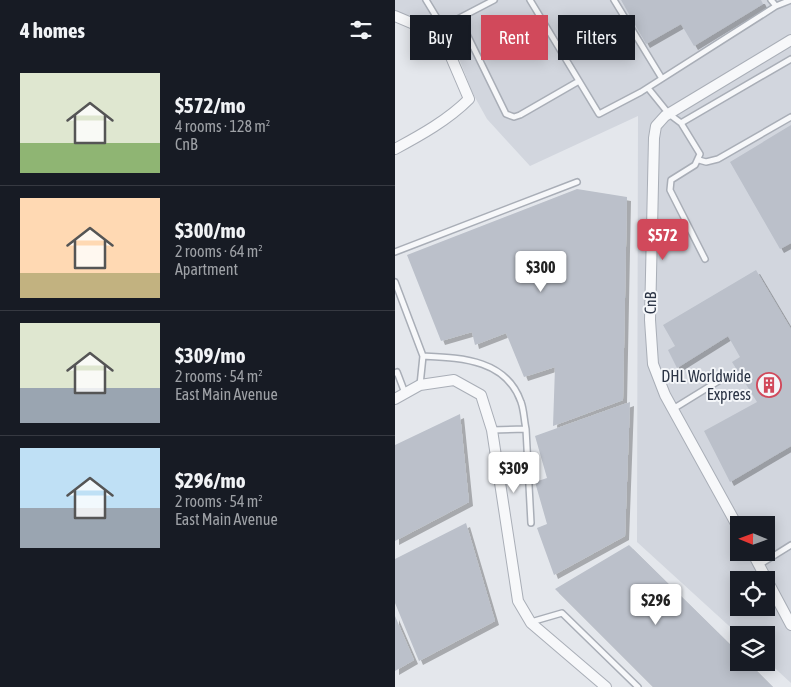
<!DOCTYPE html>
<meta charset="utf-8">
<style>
body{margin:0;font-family:"Asap Condensed",sans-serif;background:#242831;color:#f1f3f6;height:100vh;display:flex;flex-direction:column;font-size:19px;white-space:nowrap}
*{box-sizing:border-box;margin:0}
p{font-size:16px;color:#9ea1a6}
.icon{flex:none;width:28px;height:28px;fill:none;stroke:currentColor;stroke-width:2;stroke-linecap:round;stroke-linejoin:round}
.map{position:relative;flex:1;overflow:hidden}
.drawer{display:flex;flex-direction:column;background:#171b24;width:395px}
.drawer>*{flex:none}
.hud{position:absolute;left:15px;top:15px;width:305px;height:45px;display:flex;gap:10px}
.needle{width:32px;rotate:271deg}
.controls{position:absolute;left:335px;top:516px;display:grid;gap:10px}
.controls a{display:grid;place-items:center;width:45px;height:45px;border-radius:0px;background:#171b24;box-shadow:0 2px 12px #0003;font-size:25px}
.price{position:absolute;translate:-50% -42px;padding:0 11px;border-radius:5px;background:#fff;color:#222;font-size:16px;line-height:32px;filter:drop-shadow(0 1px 2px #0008)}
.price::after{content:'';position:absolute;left:50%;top:30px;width:15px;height:11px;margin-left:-8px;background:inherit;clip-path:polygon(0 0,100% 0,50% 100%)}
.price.selected{background:#d1495b;color:#fff}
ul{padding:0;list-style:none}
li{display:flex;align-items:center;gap:15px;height:125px;padding:0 20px}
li+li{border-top:1px solid #363941}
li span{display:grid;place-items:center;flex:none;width:140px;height:100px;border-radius:0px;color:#555}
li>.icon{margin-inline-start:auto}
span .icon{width:60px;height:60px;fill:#fffc;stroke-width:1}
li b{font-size:21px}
h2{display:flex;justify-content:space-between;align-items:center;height:60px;padding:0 20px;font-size:21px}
.pill{padding:0 18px;border-radius:0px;background:#171b24;box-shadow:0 2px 12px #0003;font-size:18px;line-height:45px}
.pill.selected{background:#d1495b;color:#fff}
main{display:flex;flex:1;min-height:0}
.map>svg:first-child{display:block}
.built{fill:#d2d6de;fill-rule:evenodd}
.building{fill:#bbc0ca;filter:url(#shadow)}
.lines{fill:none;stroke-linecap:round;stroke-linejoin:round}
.service-casing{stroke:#a9aeb7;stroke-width:8}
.minor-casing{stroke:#a9aeb7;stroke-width:12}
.service{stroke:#f7f8fa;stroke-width:5}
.minor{stroke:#f7f8fa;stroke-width:10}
.labels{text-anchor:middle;stroke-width:4;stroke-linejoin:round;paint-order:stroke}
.street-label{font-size:16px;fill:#2b3445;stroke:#f4f6f9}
.poi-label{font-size:16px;fill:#2b3445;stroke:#f4f6f9;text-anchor:end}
</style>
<main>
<section class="drawer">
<h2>4 homes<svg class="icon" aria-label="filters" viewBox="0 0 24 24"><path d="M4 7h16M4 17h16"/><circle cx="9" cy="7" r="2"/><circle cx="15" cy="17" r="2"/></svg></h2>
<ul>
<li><span style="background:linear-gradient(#dfe7d0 70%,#8fb573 0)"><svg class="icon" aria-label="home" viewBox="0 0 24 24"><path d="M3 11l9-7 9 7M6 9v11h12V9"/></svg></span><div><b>$572/mo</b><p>4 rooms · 128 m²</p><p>CnB</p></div></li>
<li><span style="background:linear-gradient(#ffd9b3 75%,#c2b280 0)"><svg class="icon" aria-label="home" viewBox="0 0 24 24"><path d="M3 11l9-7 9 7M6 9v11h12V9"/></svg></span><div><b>$300/mo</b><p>2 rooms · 64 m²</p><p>Apartment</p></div></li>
<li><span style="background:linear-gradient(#dfe7d0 65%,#9aa5b1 0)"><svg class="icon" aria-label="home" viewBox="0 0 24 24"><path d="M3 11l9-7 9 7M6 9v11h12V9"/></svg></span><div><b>$309/mo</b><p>2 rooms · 54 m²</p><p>East Main Avenue</p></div></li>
<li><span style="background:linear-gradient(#bfe0f5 60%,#9aa5b1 0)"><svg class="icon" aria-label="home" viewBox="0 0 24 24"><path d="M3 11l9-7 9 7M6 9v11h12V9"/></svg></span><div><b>$296/mo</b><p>2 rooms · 54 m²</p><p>East Main Avenue</p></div></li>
</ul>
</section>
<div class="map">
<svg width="396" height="687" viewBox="0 0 396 687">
<defs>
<filter id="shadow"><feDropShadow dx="4" dy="4" stdDeviation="0" flood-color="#0004"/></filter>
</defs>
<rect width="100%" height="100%" fill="#e4e7ec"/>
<!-- built -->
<path class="built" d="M 0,0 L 396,0 L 396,683 L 371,660 L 371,635 L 344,635 L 242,542 L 243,116 L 135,166 L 92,119 L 77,92 L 55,35 L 0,10 ZM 344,525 L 371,525 L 371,552 L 344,552 ZM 344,580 L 371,580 L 371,608 L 344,608 Z"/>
<!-- building -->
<path class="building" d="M 226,0 L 366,0 L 368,4 L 299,46 L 286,24 L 251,44 Z
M 396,125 L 396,243 L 385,249 L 335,162 Z
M 182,189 L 232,197 L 228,400 L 158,426 L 160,367 L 129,377 L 111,333 L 80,345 L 77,332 L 46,341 L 12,255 Z
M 361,270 L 396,329 L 396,446 L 335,482 L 309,431 L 362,402 L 337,362 L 345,357 L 333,336 L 282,368 L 273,350 L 280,346 L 268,325 Z
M 235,402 L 230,536 L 159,575 L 142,528 L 152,524 L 140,482 L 152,478 L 140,436 Z
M 65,414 L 74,502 L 0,541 L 0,445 Z
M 71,523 L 100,621 L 24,661 L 0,603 L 0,559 Z
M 234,545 L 344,653 L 344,662 L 353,662 L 378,687 L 258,687 L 160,589 Z
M 0,616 L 19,660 L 0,671 Z"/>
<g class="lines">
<defs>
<path id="service" d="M 31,0 L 45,23 L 51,25 L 99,0
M 135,0 L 204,114 L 246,92 L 381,6
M 219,0 L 266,77
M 376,0 L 381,6 L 396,0
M 65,20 L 111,114 L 119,117 L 125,115 L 184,81
M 253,88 L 274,114 L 286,123 L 305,154 L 300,165 L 276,180 L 275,190 L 310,259
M 286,123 L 396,59
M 304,160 L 311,162 L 323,159 L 396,117
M 0,252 L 182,182
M 0,282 L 28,356 C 66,358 111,359 126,402 C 129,410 129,420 131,429 L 97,430
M 0,373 L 2,372 L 10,393
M 25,385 L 28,356
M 278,409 L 325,380
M 131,429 L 136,523
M 364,565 L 396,545
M 136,622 L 167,613 L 243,687"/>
<path id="minor" d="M 0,16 L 47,36 L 74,99 C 53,120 26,135 0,149
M 0,399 L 25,385 L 59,380 L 86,395 L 97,430 L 123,601 L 136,623 L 211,687
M 344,529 L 270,395 L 258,364 L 255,320 L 259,138 L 261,126 L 270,116 L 396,40
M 357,552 L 396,625"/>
</defs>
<!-- service casing -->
<use href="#service" class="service-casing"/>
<!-- minor casing -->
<use href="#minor" class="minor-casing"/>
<!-- service -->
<use href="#service" class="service"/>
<!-- minor -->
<use href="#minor" class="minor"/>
</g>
<!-- icons -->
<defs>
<symbol id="building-ring" viewBox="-11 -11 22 22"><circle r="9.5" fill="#f4f6f9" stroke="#d1495b" stroke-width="1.5"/><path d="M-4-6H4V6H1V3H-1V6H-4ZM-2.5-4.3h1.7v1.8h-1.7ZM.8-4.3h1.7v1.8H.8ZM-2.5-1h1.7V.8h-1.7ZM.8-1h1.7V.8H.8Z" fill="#d1495b"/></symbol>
</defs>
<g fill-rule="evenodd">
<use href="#building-ring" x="360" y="371" width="28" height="28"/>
</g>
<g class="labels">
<!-- street labels -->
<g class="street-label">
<text transform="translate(255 303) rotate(-89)" y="6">CnB</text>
</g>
<!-- poi labels -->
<g class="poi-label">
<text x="356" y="382">DHL Worldwide<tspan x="356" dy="18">Express</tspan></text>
</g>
</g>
</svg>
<div class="controls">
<a><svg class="needle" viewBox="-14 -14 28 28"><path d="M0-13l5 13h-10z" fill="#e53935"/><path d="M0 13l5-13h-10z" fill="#9ea1a6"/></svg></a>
<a><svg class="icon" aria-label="locate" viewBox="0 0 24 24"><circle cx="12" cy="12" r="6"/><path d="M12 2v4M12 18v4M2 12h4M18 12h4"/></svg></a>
<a><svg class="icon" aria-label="layers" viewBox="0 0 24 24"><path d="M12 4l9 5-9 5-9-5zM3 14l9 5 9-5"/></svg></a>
</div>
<b class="price selected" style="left:268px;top:261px">$572</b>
<b class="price" style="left:146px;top:293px">$300</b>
<b class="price" style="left:119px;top:494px">$309</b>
<b class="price" style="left:261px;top:626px">$296</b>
<div class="hud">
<a class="pill">Buy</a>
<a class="pill selected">Rent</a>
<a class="pill">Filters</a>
</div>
</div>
</main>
